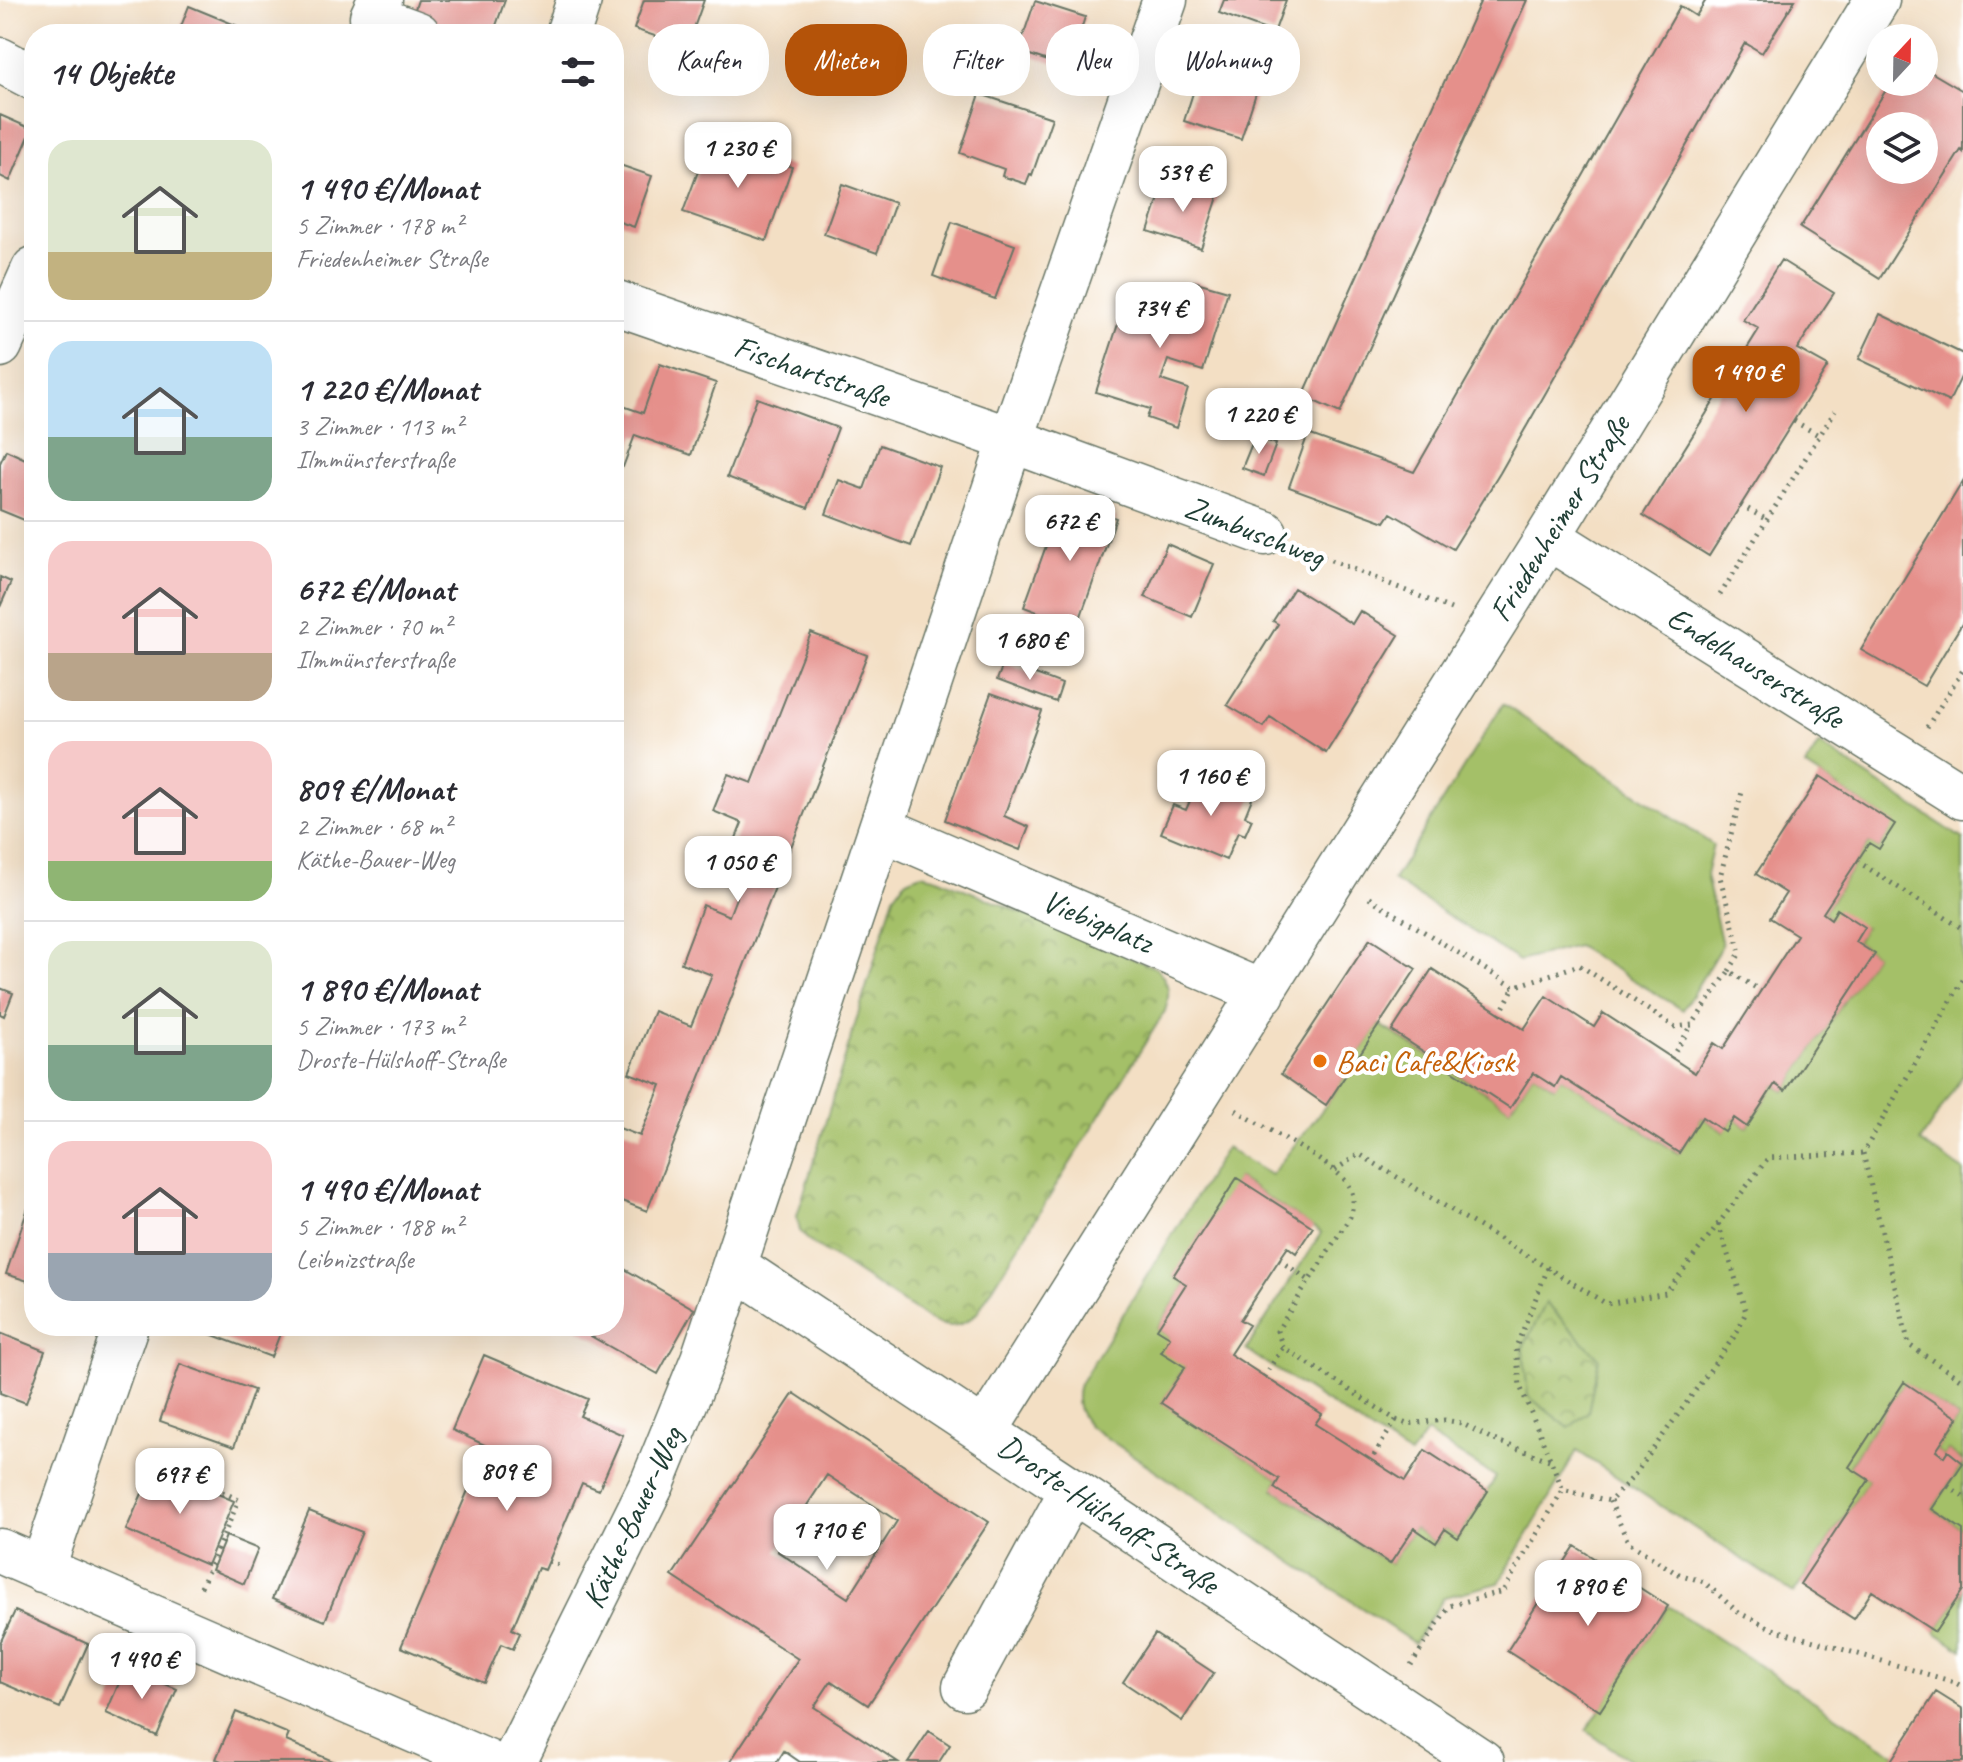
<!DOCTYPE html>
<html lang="de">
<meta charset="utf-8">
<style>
body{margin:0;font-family:Caveat,sans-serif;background:#f7f7f7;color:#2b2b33;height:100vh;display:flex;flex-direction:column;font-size:30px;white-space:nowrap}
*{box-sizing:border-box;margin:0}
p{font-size:26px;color:#7c7c81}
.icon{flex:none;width:44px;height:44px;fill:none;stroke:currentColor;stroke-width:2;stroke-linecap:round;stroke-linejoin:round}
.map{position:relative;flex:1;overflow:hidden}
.panel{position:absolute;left:24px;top:24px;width:600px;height:1312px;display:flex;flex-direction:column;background:#fff;border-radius:32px;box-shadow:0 8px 32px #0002}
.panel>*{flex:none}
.banner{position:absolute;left:648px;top:24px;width:760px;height:72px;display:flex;gap:16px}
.needle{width:52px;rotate:22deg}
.buttons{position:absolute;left:1866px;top:24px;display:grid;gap:16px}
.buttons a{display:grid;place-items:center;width:72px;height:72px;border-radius:50%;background:#fff;box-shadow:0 8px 32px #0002;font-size:40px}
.price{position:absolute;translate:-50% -68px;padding:0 18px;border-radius:16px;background:#fff;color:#222;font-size:26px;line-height:52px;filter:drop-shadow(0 2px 4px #0008)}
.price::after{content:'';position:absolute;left:50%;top:48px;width:24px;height:18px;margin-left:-12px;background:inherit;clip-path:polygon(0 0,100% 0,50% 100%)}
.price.selected{background:#b45309;color:#fff}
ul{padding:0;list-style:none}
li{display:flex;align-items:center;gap:24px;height:200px;padding:0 24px}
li+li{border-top:2px solid #e1e1e2}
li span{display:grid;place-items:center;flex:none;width:224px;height:160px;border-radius:24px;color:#555}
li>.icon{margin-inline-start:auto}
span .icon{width:96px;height:96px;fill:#fffc;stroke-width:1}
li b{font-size:34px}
h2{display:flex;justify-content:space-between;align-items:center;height:96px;padding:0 24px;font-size:34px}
.chip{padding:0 28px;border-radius:32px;background:#fff;box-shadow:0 8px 32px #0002;font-size:28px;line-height:72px}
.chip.selected{background:#b45309;color:#fff}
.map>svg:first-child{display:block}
.grass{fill:#a4c067;stroke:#627e4e;stroke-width:2;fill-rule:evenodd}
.park{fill:url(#park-crowns);stroke:#627e4e;stroke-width:2}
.building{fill:#e5908b;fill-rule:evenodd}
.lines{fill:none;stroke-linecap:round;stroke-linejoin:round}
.minor-casing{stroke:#697666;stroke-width:47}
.path{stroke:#697666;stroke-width:5;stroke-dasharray:2 6;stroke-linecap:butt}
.minor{stroke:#fff;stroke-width:44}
.food-dot{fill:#e8710a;stroke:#fff;stroke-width:3}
.labels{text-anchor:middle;stroke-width:8;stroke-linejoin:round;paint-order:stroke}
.street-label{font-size:32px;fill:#1f3d34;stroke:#fff}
.food-label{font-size:32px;fill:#c56008;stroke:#fff;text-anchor:start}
</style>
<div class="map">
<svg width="1963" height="1762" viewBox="0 0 1963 1762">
<defs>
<pattern id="park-crowns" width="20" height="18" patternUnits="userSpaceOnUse" patternTransform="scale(2)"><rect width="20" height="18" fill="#a4c067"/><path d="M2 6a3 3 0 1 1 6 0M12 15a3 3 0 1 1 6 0" fill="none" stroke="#859d56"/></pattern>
</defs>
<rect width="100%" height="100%" fill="#fff"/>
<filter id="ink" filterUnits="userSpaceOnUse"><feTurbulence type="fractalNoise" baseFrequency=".0125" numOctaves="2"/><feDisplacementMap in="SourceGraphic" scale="16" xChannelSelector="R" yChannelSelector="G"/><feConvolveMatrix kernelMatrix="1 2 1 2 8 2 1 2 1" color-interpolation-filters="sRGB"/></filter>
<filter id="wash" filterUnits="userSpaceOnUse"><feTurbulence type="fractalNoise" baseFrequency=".006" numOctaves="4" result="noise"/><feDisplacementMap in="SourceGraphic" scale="32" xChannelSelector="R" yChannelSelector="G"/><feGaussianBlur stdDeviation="1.8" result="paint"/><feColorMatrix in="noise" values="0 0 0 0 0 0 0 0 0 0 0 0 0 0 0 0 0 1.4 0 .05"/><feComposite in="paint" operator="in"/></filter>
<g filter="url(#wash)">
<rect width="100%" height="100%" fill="#f3dfc4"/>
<!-- grass -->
<path class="grass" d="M 1503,704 L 1713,845 L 1706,875 L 1722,945 L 1683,1010 L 1577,946 L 1519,961 L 1393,880 Z
M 1819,744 L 1963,839 L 1963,1075 L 1920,1142 L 1963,1170 L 1963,1461 L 1948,1451 L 1944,1457 L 1936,1451 L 1958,1418 L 1904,1383 L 1849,1466 L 1869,1480 L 1794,1593 L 1577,1451 L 1499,1583 L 1444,1597 L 1414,1643 L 1089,1426 C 1078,1413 1075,1404 1078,1387 L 1226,1148 L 1271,1175 L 1326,1105 L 1379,1024 L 1510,1108 L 1533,1073 L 1554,1087 L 1561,1077 L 1678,1153 L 1702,1117 L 1724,1132 L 1734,1118 L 1747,1127 L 1775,1084 L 1785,1091 L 1875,954 L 1856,942 L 1865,927 L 1831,919 L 1823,913 L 1869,843 L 1879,849 L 1894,824 L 1805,766 ZM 1238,1178 L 1321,1233 L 1246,1350 L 1410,1456 L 1426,1433 L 1496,1477 L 1458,1538 L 1445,1529 L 1436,1543 L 1414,1528 L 1390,1564 L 1274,1489 L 1279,1479 L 1162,1403 L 1185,1367 L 1170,1337 L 1157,1329 L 1186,1284 L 1174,1276 Z
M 1963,1463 L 1963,1530 L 1932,1509 Z
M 1963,1590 L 1963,1650 L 1935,1632 Z
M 1668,1606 L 1895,1754 L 1890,1762 L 1633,1762 L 1586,1731 Z"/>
<!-- park -->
<path class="park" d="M 921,874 L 935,877 L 1156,968 C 1169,982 1171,992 1165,1011 L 977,1313 C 962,1327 952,1329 933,1322 L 810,1242 L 800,1231 L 797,1216 L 894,896 L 906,880 Z
M 1546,1303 L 1599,1358 L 1588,1412 L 1569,1428 L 1528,1396 L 1523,1348 Z"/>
<g id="blocks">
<!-- building -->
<path class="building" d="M 418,0 L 505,0 L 493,34 L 458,34 L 412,18 Z
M 644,0 L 704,0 L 687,47 L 634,29 Z
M 1224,0 L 1286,0 L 1274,33 L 1219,13 Z
M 1481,0 L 1527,0 L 1340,413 L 1303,396 Z
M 1706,0 L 1795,0 L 1762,53 L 1745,43 L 1500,473 L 1453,549 L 1391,513 L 1385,522 L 1289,487 L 1308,434 L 1414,472 L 1680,6 L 1696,16 Z
M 1035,1 L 1085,17 L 1069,68 L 1018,51 Z
M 189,6 L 257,34 L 178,34 Z
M 1201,68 L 1258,87 L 1241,139 L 1184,121 Z
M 1924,68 L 1963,91 L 1963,152 L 1961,150 L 1880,278 L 1800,228 L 1891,82 L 1924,82 ZM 1880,126 L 1924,126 L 1924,170 L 1880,170 Z
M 980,94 L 1052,118 L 1032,175 L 1030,174 L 1026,184 L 1002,176 L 1004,169 L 960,153 Z
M 0,115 L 32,129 L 10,181 L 0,176 Z
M 710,139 L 792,167 L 766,241 L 683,212 Z
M 614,163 L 652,176 L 634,227 L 614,220 Z
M 1165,180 L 1218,197 L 1201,248 L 1148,231 Z
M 842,184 L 895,203 L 877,253 L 824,234 Z
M 952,222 L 1015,245 L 995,299 L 933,276 Z
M 1781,260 L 1834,293 L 1797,349 L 1828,366 L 1709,556 L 1643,515 L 1759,329 L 1743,320 Z
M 1193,281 L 1228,291 L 1203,371 L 1168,360 L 1161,380 L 1188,389 L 1176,428 L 1147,418 L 1150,409 L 1096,392 L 1128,293 L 1184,311 Z
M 1880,314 L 1963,354 L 1963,373 L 1949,402 L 1859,359 Z
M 660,364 L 716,383 L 691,455 L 635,435 L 623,467 L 614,463 L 614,403 L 643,413 Z
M 757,398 L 838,428 L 808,508 L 727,477 Z
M 1255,436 L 1276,444 L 1264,476 L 1242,468 Z
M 880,445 L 940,467 L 911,546 L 826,514 L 839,480 L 864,489 Z
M 6,450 L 34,463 L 34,524 L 0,510 L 0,463 Z
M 1963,481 L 1963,622 L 1924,686 L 1861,650 Z
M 1063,499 L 1116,518 L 1077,627 L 1024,607 Z
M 1167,544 L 1214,564 L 1192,617 L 1145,597 Z
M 0,577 L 11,582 L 0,607 Z
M 1294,588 L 1352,624 L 1360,611 L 1399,635 L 1326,753 L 1270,717 L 1264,727 L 1227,705 L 1278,624 L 1273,621 Z
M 811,633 L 867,655 L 647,1211 L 614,1198 L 614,1126 L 640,1136 L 661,1085 L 629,1073 L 654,1011 L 691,1026 L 712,975 L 681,963 L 703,905 L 729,916 L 751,859 L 731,851 L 742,823 L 713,811 L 728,774 L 752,783 Z
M 1004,662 L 1062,684 L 1056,702 L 997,680 Z
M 991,693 L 1042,711 L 1004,816 L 1029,827 L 1020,850 L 945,820 Z
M 1201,775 L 1253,796 L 1245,816 L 1252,819 L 1245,835 L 1238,832 L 1226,860 L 1161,833 L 1173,805 L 1186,810 Z
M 1820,776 L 1895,824 L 1879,849 L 1869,843 L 1823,913 L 1831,919 L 1837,909 L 1865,927 L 1856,942 L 1875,954 L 1785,1091 L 1775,1084 L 1747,1127 L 1734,1118 L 1725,1132 L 1702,1117 L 1679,1153 L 1561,1077 L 1555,1087 L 1533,1073 L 1510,1108 L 1392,1031 L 1432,969 L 1524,1029 L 1546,996 L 1594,1027 L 1603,1013 L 1695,1073 L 1714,1043 L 1723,1049 L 1797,935 L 1770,918 L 1786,893 L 1756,874 Z
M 1370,939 L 1416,969 L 1326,1105 L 1281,1074 Z
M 0,988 L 13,993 L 4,1016 L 0,1014 Z
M 1237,1178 L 1313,1227 L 1296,1253 L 1288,1247 L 1279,1260 L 1240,1320 L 1249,1325 L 1230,1354 L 1322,1414 L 1315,1424 L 1405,1481 L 1425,1450 L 1488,1491 L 1458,1538 L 1445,1529 L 1436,1543 L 1414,1528 L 1390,1564 L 1274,1488 L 1279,1479 L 1161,1403 L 1185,1367 L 1161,1352 L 1170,1337 L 1157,1329 L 1186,1284 L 1173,1276 Z
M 33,1193 L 34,1193 L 34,1283 L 6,1274 Z
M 614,1263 L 694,1309 L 658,1374 L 573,1326 L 614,1326 Z
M 189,1326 L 283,1326 L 271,1357 Z
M 0,1333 L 45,1351 L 26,1403 L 0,1393 Z
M 484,1355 L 588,1399 L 580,1416 L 623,1435 L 599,1490 L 582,1483 L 545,1570 L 538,1568 L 512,1629 L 520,1633 L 513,1649 L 501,1644 L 484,1683 L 401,1647 L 487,1446 L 452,1430 Z
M 180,1364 L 254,1390 L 234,1447 L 160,1421 Z
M 1904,1382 L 1958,1418 L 1936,1451 L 1944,1457 L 1948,1451 L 1963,1463 L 1932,1509 L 1963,1530 L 1963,1590 L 1935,1632 L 1872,1591 L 1854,1619 L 1800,1584 L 1869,1480 L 1849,1467 Z
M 794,1393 L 989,1522 L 868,1705 L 831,1681 L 814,1707 L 898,1762 L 800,1762 L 784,1751 L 777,1762 L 730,1762 L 798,1659 L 672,1576 ZM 827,1475 L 897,1521 L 848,1598 L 777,1551 Z
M 154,1466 L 234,1501 L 207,1565 L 126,1530 Z
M 309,1511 L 362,1532 L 325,1621 L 272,1599 Z
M 226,1536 L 258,1549 L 244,1584 L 212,1570 Z
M 1575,1546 L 1668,1606 L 1600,1711 L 1507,1651 Z
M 15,1611 L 88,1644 L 60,1708 L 0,1682 L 0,1643 Z
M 1155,1634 L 1214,1673 L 1182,1721 L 1123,1682 Z
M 126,1667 L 177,1689 L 157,1736 L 106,1713 Z
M 1936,1692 L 1963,1709 L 1963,1762 L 1890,1762 Z
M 236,1712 L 289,1734 L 286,1741 L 335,1762 L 224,1762 L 216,1759 Z
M 929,1731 L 950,1745 L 939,1762 L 908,1762 Z"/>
</g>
</g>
<g filter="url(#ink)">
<use href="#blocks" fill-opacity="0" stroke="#697666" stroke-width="2"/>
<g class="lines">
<defs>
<path id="minor" d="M 380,0 L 372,17 L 418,34
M 568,34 L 579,0
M 0,60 L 34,78
M 614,302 L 995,434 L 1265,533
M 0,345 L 34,269
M 1548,537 L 1963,797
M 881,828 L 1011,440 L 1165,0
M 736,1267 L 1482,1762
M 985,1431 L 1548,537 L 1877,0
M 0,1551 L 487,1762
M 42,1570 L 126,1326
M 965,1687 L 1072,1490
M 514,1762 L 653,1482 L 703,1359 L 881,828 L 1263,993"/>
</defs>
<!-- minor casing -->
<use href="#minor" class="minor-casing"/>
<!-- path -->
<path class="path" d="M 1794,421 L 1820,436
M 1741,505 L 1767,520
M 1301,548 L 1451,609
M 1720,595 L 1835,411
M 1927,727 L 1963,670
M 1857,861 L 1963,929
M 1369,898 L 1514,987 L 1579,965 L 1675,1027 L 1692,1025 L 1729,971 L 1761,991
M 1729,971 L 1740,953 L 1720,877 L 1743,788
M 1963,980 L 1863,1153 L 1909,1345 L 1963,1381
M 1500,1014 L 1514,987
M 1671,1058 L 1692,1025
M 1236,1110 C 1260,1126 1339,1165 1350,1187 C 1355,1197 1353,1207 1350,1217 L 1277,1331 L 1283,1347 L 1396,1420 L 1371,1460
M 1335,1170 L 1359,1154 L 1607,1304 L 1666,1293 L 1768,1158 L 1863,1153
M 1279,1260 L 1309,1280
M 1548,1268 L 1516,1347 L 1520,1386 L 1563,1490
M 1264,1377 L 1283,1347
M 1396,1420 L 1407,1424 L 1445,1420 L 1461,1423 L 1494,1440 L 1552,1461
M 179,1471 L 239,1500 L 199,1592
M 1948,1486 L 1963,1496
M 1610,1501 L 1628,1542 L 1676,1573 L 1704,1582 L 1739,1613 L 1773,1629 L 1954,1682 L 1963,1687
M 549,1561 L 563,1567
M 1411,1665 L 1449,1606 L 1503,1591 L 1563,1490 L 1610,1501 L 1633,1477 L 1736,1334 L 1746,1312 L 1718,1223"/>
<!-- minor -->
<use href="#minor" class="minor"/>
</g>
</g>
<!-- markers -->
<circle class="food-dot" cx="1320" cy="1061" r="8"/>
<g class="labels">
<!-- street labels -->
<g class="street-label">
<text transform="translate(812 371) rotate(19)" y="11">Fischartstraße</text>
<text transform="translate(1559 518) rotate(-58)" y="11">Friedenheimer Straße</text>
<text transform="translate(1255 531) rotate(21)" y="11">Zumbuschweg</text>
<text transform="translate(1756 667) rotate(32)" y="11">Endelhauserstraße</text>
<text transform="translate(1098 921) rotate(23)" y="11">Viebigplatz</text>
<text transform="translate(1109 1514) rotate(34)" y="11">Droste-Hülshoff-Straße</text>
<text transform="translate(632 1517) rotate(-65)" y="11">Käthe-Bauer-Weg</text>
</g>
<!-- food labels -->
<g class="food-label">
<text x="1336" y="1072">Baci Cafe&amp;Kiosk</text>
</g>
</g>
</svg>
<div class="buttons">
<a><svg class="needle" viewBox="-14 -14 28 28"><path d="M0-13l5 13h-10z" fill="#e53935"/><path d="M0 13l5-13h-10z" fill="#7c7c81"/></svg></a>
<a><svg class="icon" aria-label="layers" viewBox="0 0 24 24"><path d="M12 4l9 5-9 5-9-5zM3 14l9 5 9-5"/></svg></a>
</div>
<b class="price" style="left:738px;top:190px">1 230 €</b>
<b class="price" style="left:1183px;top:214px">539 €</b>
<b class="price" style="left:1160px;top:350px">734 €</b>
<b class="price selected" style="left:1746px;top:414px">1 490 €</b>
<b class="price" style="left:1259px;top:456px">1 220 €</b>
<b class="price" style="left:1070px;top:563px">672 €</b>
<b class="price" style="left:1030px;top:682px">1 680 €</b>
<b class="price" style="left:1211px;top:818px">1 160 €</b>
<b class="price" style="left:738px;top:904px">1 050 €</b>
<b class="price" style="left:507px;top:1513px">809 €</b>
<b class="price" style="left:180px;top:1516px">697 €</b>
<b class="price" style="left:827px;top:1572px">1 710 €</b>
<b class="price" style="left:1588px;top:1628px">1 890 €</b>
<b class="price" style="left:142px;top:1701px">1 490 €</b>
<div class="banner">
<a class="chip">Kaufen</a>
<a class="chip selected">Mieten</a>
<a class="chip">Filter</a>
<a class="chip">Neu</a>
<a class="chip">Wohnung</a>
</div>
<section class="panel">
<h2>14 Objekte<svg class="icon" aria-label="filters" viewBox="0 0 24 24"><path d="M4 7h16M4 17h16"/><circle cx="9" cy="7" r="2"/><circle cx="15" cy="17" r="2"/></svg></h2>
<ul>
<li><span style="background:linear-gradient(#dfe7d0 70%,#c2b280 0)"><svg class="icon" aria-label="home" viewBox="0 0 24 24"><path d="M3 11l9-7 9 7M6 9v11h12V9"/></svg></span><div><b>1 490 €/Monat</b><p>5 Zimmer · 178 m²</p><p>Friedenheimer Straße</p></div></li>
<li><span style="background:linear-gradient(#bfe0f5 60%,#7fa58c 0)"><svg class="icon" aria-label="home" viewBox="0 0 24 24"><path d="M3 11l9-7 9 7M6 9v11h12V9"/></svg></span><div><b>1 220 €/Monat</b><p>3 Zimmer · 113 m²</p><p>Ilmmünsterstraße</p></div></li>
<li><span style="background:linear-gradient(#f6c9c9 70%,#b9a48a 0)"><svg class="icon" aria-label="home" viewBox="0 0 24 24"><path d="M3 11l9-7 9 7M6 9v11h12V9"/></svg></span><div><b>672 €/Monat</b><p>2 Zimmer · 70 m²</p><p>Ilmmünsterstraße</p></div></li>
<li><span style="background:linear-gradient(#f6c9c9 75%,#8fb573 0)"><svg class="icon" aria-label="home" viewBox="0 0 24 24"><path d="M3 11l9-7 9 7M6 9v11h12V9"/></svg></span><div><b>809 €/Monat</b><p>2 Zimmer · 68 m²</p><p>Käthe-Bauer-Weg</p></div></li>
<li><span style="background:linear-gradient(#dfe7d0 65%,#7fa58c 0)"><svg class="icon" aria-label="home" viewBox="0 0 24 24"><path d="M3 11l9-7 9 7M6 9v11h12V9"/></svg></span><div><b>1 890 €/Monat</b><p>5 Zimmer · 173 m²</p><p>Droste-Hülshoff-Straße</p></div></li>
<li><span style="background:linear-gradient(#f6c9c9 70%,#9aa5b1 0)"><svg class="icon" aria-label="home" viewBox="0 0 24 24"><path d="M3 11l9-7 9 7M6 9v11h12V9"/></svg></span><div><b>1 490 €/Monat</b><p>5 Zimmer · 188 m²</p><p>Leibnizstraße</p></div></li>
</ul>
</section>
</div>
